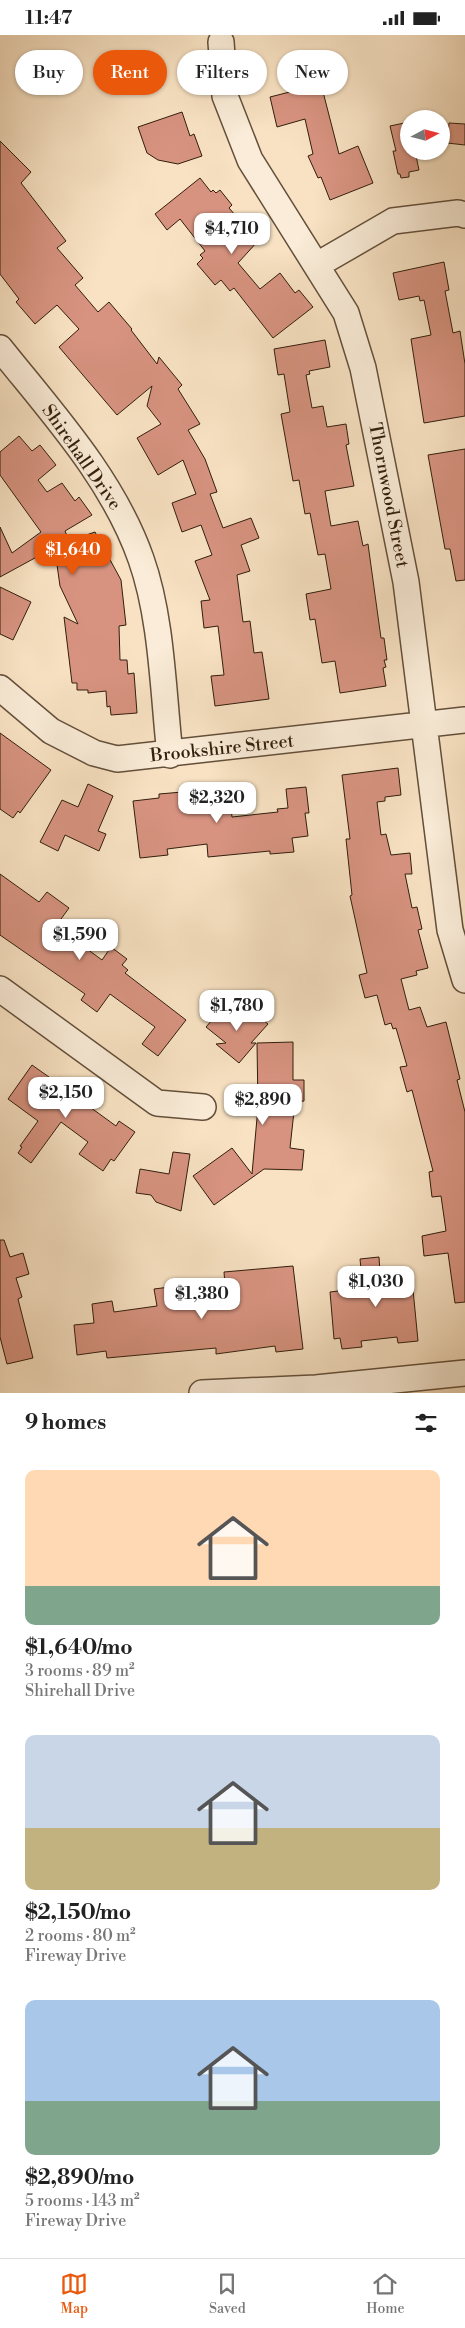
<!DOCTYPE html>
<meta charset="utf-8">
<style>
body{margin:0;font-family:"Libre Bodoni",serif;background:#f6f6f6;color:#222;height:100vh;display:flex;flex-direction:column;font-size:19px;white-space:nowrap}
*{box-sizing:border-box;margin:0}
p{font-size:16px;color:#767676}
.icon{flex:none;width:28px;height:28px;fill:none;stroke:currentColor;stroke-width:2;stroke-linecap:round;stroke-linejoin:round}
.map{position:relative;height:1358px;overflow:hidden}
.panel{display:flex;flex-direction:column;background:#fff;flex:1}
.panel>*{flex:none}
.top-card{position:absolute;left:15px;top:15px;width:435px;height:45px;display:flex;gap:10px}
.needle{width:32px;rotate:83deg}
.buttons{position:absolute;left:400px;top:75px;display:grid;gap:10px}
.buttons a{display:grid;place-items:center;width:50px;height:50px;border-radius:50%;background:#fff;box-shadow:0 1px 4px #0004;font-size:25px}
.price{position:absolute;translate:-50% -42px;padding:0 11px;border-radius:10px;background:#fff;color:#222;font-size:16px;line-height:32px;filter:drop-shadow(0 1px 2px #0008)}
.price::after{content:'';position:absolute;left:50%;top:30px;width:15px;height:11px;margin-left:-8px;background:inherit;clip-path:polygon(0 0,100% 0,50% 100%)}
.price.active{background:#ea580c;color:#fff}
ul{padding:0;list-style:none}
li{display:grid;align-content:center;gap:10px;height:265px;padding:0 25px}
li span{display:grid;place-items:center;height:155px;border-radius:10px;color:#555}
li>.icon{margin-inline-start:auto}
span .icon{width:90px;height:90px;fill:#fffc;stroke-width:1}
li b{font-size:21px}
h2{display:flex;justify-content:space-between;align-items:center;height:60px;padding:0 25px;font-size:21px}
.pill{padding:0 18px;border-radius:22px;background:#fff;box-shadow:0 1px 4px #0004;font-size:18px;line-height:45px}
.pill.active{background:#ea580c;color:#fff}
.status{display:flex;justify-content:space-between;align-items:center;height:35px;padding:0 25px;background:#fff;direction:ltr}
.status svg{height:14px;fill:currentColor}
.dock{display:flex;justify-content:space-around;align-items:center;height:70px;border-top:1px solid #e0e0e0;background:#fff;font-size:14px;color:#767676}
.dock a{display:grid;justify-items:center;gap:2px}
.dock .active{color:#ea580c}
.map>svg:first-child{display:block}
.building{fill:#d79380;stroke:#311e0c}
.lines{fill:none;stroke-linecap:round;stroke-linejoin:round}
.minor-casing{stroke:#634f3a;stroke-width:28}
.minor{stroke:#faecd8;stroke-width:25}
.labels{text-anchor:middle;stroke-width:4.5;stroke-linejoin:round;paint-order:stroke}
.street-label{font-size:18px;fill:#311e0c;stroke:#faecd8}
</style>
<div class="status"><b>11:47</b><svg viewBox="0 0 49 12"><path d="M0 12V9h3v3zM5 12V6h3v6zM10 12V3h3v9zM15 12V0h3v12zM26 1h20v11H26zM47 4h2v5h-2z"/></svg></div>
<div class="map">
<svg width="465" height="1358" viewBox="0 0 465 1358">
<rect width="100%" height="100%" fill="#f8e2c3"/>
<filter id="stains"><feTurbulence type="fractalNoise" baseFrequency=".004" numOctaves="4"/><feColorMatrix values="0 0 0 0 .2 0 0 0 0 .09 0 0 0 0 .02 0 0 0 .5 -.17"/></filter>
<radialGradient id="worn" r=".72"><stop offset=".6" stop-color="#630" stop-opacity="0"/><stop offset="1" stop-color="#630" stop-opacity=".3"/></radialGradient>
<!-- building -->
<path class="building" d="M 321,49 L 339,119 L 358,111 L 373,148 L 330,165 L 321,142 L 318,143 L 308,121 L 313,119 L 305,84 L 277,92 L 270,62 Z
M 182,77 L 190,101 L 194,99 L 202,121 L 178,129 L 158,125 L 147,118 L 138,92 Z
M 409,87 L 409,116 L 415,116 L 419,135 L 409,137 L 409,142 L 401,143 L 400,139 L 398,139 L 393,116 L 396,116 L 390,91 Z
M 449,88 L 465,89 L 465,110 L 447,108 Z
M 0,106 L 31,137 L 21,148 L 66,206 L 57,213 L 83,243 L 75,250 L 98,277 L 109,267 L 132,294 L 131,295 L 157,329 L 159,322 L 182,350 L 178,354 L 200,389 L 188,395 L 205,424 L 217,457 L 210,459 L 223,493 L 251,483 L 259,503 L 241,510 L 250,536 L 237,540 L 243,587 L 250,586 L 254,618 L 262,617 L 269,664 L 215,671 L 211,641 L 224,640 L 218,591 L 204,593 L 201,566 L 210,565 L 195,526 L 212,520 L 201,490 L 182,497 L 172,468 L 196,459 L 183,425 L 158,440 L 137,403 L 161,389 L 147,371 L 152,351 L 117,380 L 59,312 L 79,294 L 57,270 L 35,289 L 16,267 L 19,264 L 0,239 Z
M 200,143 L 211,157 L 213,155 L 216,158 L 220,155 L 232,170 L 229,173 L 258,206 L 238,228 L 260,254 L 280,238 L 295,258 L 299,255 L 313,272 L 273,303 L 234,253 L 230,256 L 221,245 L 215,250 L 197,229 L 203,223 L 200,220 L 205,216 L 180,184 L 167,195 L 155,179 Z
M 444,227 L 449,255 L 445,256 L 453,298 L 460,296 L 465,329 L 465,381 L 424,388 L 411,304 L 431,300 L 424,265 L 420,266 L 419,261 L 399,265 L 393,238 Z
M 325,305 L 330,332 L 309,336 L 310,339 L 306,340 L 312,373 L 323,371 L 327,392 L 346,389 L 349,409 L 346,410 L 354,451 L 325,456 L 331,491 L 358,486 L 363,511 L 368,509 L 381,603 L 384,603 L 387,625 L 384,625 L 386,632 L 383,633 L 386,651 L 340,658 L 335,626 L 322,628 L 315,584 L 310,585 L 306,559 L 331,554 L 325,519 L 318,520 L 310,478 L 305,479 L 299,445 L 293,446 L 281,379 L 290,377 L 284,339 L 278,340 L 274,314 Z
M 19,401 L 32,416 L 40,410 L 56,430 L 38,445 L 47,457 L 62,448 L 75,466 L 79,462 L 92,480 L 65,496 L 69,506 L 95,497 L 121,545 L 126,590 L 119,591 L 120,625 L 127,625 L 128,639 L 134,638 L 137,678 L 111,680 L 110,671 L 107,672 L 106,656 L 88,658 L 88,655 L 77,655 L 77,648 L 72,648 L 64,582 L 78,589 L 60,551 L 55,516 L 49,528 L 44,518 L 0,542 L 0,492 L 12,518 L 41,497 L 0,440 L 0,417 Z
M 465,414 L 465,545 L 456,546 L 450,514 L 445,514 L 428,420 Z
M 0,552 L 31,567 L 13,605 L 0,599 Z
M 0,698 L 51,735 L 20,778 L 18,776 L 13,783 L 0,774 Z
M 398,733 L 401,760 L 385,762 L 385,766 L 377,767 L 381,800 L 386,799 L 391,820 L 410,818 L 412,839 L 405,839 L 412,873 L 417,872 L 422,894 L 418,895 L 428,933 L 416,936 L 417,940 L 401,944 L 409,975 L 420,972 L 427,992 L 446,987 L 460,1044 L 457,1045 L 465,1077 L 465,1267 L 455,1268 L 448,1218 L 424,1221 L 422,1201 L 446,1196 L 441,1161 L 432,1162 L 429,1137 L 433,1136 L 412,1055 L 407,1057 L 400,1032 L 407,1031 L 396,993 L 393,994 L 391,988 L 385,990 L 377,960 L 365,963 L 359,940 L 367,938 L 350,861 L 352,860 L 346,804 L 350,804 L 342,740 Z
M 88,749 L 113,761 L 98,796 L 106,799 L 99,816 L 65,800 L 58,816 L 40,807 L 62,765 L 78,772 Z
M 306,752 L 309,778 L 305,778 L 308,801 L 292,803 L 294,817 L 270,819 L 270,816 L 208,822 L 207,809 L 167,814 L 168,820 L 140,823 L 133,766 L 159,763 L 159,759 L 229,753 L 232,782 L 278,777 L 277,774 L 288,773 L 286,754 Z
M 0,839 L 39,867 L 47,857 L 69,873 L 61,884 L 69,890 L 64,897 L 102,925 L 111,912 L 127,924 L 122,930 L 128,935 L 125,938 L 186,985 L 158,1021 L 142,1009 L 155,992 L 110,959 L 97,977 L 81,965 L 85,959 L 0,900 Z
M 225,970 L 242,984 L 250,974 L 268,989 L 251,1008 L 256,1008 L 239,1028 L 216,1009 L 226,1008 L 206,992 Z
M 293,1007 L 293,1045 L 304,1045 L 304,1066 L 295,1067 L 290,1113 L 304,1115 L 302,1135 L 264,1134 L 214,1170 L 193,1141 L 232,1113 L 252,1139 L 258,1072 L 257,1008 Z
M 32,1030 L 56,1047 L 59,1042 L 75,1054 L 72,1059 L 116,1091 L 119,1086 L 135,1097 L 114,1126 L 111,1124 L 103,1136 L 79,1119 L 88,1107 L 61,1087 L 31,1128 L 18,1118 L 22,1112 L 20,1111 L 38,1086 L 8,1064 Z
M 173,1117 L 190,1119 L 181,1176 L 156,1167 L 151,1160 L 136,1158 L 140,1134 L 169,1139 Z
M 0,1205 L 4,1205 L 10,1222 L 23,1218 L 29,1239 L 16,1243 L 22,1262 L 18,1264 L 33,1323 L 7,1329 L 0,1302 Z
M 379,1222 L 380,1238 L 411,1234 L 418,1306 L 398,1308 L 397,1302 L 361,1306 L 362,1312 L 342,1314 L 340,1303 L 334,1304 L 330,1257 L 363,1253 L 360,1224 Z
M 293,1231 L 303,1314 L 276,1317 L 275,1311 L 216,1319 L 216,1313 L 107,1323 L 106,1316 L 77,1320 L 74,1290 L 94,1288 L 92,1269 L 112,1266 L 114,1277 L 157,1271 L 154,1254 L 178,1251 L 180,1268 L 226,1263 L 224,1237 Z"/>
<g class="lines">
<defs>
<path id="minor" d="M 221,7 L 225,61 L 250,125 L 346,278 L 363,333 L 406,547 L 450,895 L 465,945
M 317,230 L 393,186 L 458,178 L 465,180
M 0,313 C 52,378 113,444 141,524 C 162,583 163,657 170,720
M 0,653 L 51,696 L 94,718 L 117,724 L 465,685
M 0,954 L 157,1068 L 203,1072
M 202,1358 L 316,1353 L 465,1338"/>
</defs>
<!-- minor casing -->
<use href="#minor" class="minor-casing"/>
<!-- minor -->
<use href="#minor" class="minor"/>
</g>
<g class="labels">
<!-- street labels -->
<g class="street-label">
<text transform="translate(82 422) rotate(55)" y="6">Shirehall Drive</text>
<text transform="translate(389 460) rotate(79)" y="6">Thornwood Street</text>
<text transform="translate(222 713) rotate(-6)" y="6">Brookshire Street</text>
</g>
</g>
<rect width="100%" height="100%" filter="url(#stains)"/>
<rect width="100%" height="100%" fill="url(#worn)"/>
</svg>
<div class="buttons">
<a><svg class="needle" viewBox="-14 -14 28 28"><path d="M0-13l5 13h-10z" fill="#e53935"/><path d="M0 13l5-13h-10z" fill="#767676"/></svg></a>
</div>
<b class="price" style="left:232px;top:220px">$4,710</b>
<b class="price active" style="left:73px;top:541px">$1,640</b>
<b class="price" style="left:217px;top:789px">$2,320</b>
<b class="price" style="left:80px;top:926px">$1,590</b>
<b class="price" style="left:237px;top:997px">$1,780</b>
<b class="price" style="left:66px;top:1084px">$2,150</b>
<b class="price" style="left:263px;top:1091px">$2,890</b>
<b class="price" style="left:376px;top:1273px">$1,030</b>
<b class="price" style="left:202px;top:1285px">$1,380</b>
<div class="top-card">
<a class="pill">Buy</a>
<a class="pill active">Rent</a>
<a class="pill">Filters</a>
<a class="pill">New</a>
</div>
</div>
<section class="panel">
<h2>9 homes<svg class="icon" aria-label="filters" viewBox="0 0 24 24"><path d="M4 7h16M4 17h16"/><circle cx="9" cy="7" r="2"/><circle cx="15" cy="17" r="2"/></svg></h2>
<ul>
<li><span style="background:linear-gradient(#ffd9b3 75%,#7fa58c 0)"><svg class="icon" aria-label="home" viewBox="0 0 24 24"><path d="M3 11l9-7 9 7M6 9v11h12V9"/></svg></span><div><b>$1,640/mo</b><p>3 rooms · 89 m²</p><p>Shirehall Drive</p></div></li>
<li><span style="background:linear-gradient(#c9d6e8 60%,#c2b280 0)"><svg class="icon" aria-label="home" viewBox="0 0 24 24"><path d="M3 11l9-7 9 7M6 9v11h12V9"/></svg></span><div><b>$2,150/mo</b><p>2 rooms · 80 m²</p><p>Fireway Drive</p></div></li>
<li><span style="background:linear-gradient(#a9c7e8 65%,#7fa58c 0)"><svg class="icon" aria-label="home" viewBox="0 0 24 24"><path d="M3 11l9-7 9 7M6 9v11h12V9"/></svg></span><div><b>$2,890/mo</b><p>5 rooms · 143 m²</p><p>Fireway Drive</p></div></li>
</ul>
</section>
<nav class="dock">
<a class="active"><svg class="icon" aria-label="map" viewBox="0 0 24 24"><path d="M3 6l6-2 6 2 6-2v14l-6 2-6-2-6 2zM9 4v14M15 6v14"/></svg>Map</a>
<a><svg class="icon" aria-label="saved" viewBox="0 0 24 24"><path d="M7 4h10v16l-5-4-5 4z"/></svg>Saved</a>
<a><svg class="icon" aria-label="home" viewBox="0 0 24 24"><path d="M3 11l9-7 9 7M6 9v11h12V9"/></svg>Home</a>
</nav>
